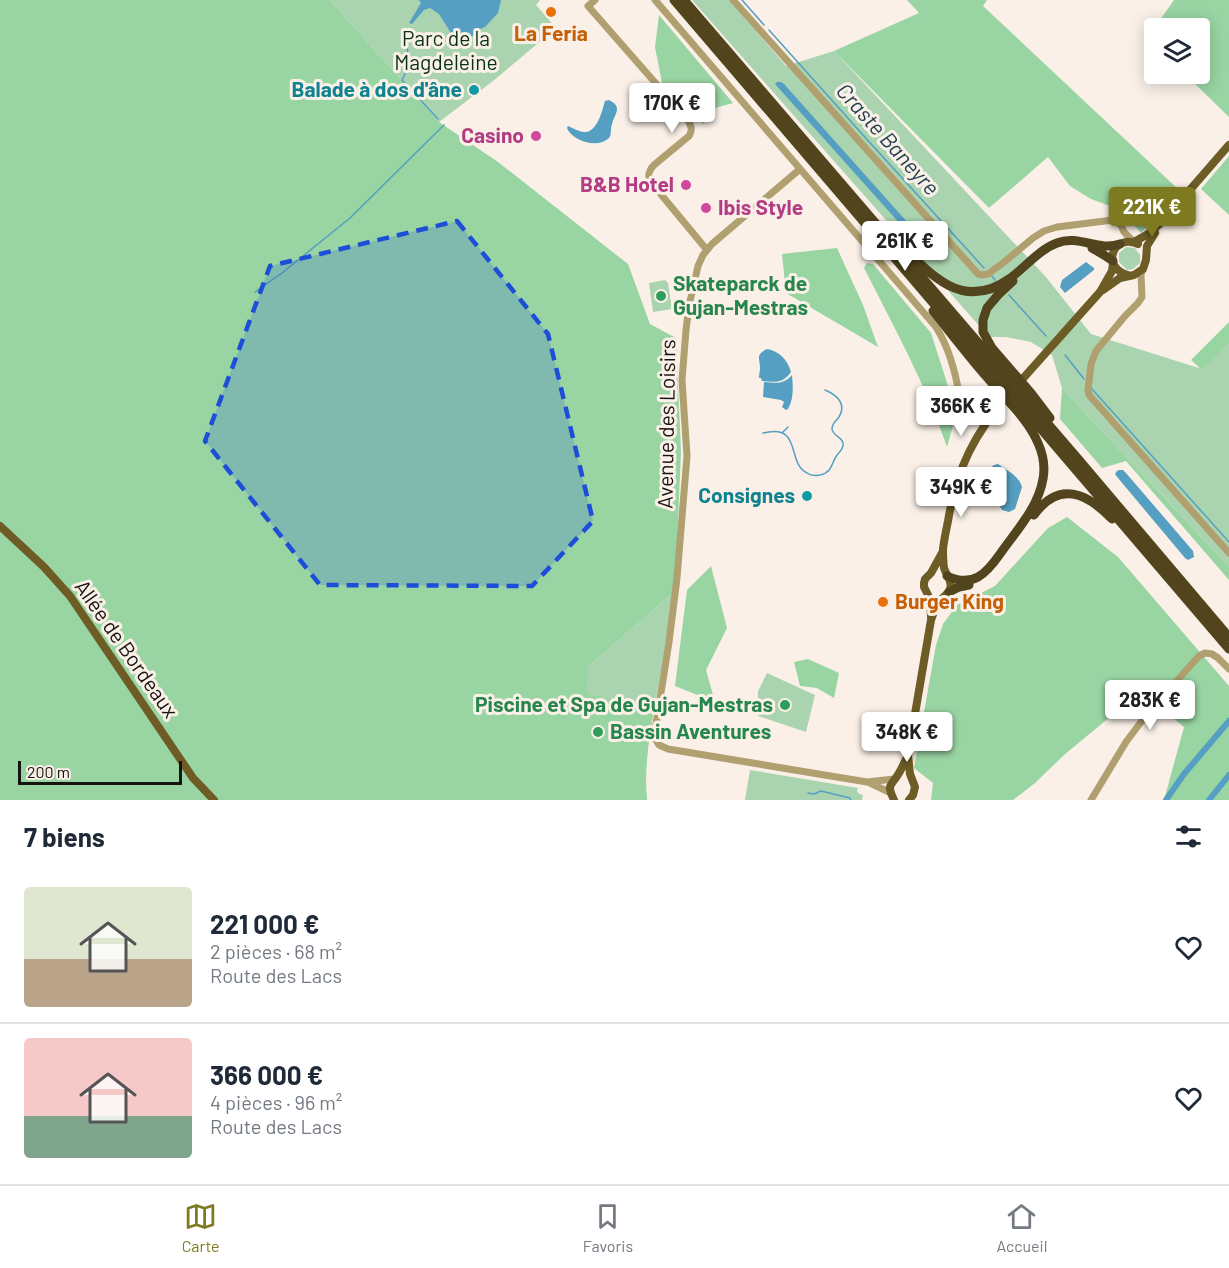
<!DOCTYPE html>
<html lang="fr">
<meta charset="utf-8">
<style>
body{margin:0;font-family:Barlow,sans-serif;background:#f2f2f3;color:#1f2937;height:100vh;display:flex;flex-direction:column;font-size:22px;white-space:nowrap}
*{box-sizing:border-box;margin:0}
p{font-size:20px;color:#747a83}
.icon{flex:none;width:33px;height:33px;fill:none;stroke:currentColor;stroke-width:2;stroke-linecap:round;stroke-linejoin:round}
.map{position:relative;height:800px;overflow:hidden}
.sheet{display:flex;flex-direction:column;background:#fff;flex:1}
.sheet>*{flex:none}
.controls{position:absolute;left:1144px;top:18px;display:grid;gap:12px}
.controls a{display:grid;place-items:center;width:66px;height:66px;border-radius:6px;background:#fff;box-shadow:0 3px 15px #0003;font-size:30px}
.scale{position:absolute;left:18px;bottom:15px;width:164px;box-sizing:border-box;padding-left:6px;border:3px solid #171310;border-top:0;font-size:16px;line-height:21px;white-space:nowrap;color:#171310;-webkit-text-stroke:4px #faf0e7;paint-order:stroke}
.price{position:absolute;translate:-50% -51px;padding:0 14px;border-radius:6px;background:#fff;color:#222;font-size:20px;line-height:39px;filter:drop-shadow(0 2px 3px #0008)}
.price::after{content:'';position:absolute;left:50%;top:36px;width:18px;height:14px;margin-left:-9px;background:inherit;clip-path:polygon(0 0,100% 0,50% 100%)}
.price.on{background:#7e7a20;color:#fff}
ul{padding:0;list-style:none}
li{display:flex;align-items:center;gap:18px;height:150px;padding:0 24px}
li+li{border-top:2px solid #e0e1e3}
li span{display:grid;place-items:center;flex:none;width:168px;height:120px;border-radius:6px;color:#555}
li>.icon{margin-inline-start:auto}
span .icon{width:72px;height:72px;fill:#fffc;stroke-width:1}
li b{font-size:26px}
h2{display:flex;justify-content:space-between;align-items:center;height:72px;padding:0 24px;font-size:26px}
.tabs{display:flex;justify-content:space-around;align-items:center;height:84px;border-top:2px solid #e0e1e3;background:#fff;font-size:16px;color:#747a83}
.tabs a{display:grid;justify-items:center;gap:3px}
.tabs .on{color:#7e7a20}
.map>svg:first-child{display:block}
.green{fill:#aad4b0}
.forest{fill:#99d4a3}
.water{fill:#559fc2}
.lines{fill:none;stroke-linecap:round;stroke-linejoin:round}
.stream{stroke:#559fc2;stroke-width:1.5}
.canal{stroke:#559fc2;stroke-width:6}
.minor{stroke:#b09f6f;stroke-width:7}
.major{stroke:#6d5c25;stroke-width:8}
.highway{stroke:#52451d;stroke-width:9}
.marked{fill:#1d4ed8;fill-opacity:0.2;stroke:#1d4ed8;stroke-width:4.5;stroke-dasharray:12 8;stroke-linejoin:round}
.food-dot{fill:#e8710a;stroke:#faf0e7;stroke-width:2}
.culture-dot{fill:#0f9aa8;stroke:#faf0e7;stroke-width:2}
.hotel-dot{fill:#d1479c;stroke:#faf0e7;stroke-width:2}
.leisure-dot{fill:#2e9e5b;stroke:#faf0e7;stroke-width:2}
.labels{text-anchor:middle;stroke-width:6;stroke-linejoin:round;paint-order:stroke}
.food-label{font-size:21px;font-weight:bold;fill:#c56008;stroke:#faf0e7}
.park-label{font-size:21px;fill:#063314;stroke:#faf0e7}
.culture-label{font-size:21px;font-weight:bold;fill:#0d838f;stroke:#faf0e7;text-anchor:end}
.hotel-label{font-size:21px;font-weight:bold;fill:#b23c85;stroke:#faf0e7;text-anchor:end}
.leisure-label{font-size:21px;font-weight:bold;fill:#27864d;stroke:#faf0e7;text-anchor:start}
.street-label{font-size:21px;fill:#171310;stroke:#faf0e7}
.water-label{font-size:22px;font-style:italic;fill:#1d3f4f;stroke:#faf0e7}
</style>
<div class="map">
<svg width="1229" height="800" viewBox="0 0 1229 800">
<rect width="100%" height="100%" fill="#faf0e7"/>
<!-- green -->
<path class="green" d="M 330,0 L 540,0 L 536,5 L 556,28 L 493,81 L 439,122 Z
M 692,0 L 729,0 L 786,66 L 834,51 L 1046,277 L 1091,334 L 1202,369 L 1229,344 L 1229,567 L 1062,388 L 1052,355 L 1031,342 L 1006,337 L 989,337 Z
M 1126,247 L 1135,248 L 1140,255 L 1140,263 L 1133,269 L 1127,270 L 1119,262 L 1119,253 Z
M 665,280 L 668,283 L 672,309 L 653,312 L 649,283 Z
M 675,591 L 648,745 L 645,780 L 647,800 L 573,776 L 588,667 Z
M 767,673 L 815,695 L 806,732 L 758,716 L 758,691 Z
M 750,770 L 858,788 L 857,791 L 859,794 L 863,795 L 862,800 L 745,800 Z"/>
<!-- forest -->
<path class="forest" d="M 0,0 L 330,0 L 439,122 L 498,162 L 628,264 L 650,324 L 676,338 L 681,452 L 675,591 L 588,667 L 587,694 L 654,708 C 649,739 644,769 647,800 L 0,800 Z
M 907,0 L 987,0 L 983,6 L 1179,190 L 1141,233 L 1121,210 L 1091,199 L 1070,186 L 1048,157 L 989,208 L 834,51 L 919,13 Z
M 1174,0 L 1229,0 L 1229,117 L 1185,74 L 1200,74 L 1200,28 L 1155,28 L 1155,45 L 1148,37 Z
M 659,15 L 733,103 L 715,108 L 703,124 L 662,83 L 655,47 Z
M 1229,156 L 1229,215 L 1201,189 Z
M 837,248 L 863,305 L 878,347 L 786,293 L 782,254 Z
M 867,263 L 873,264 L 931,333 L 948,386 L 954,422 L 947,447 C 926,385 894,327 864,268 Z
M 1229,322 L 1229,344 L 1202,370 L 1191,360 Z
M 1062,388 L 1229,567 L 1229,580 L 1126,461 L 1102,468 L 1060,419 Z
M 1067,517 L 1118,557 L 1229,686 L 1229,800 L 1164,800 L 1184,727 L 1151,700 L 1116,712 L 1064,755 L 1035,783 L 1013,800 L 931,800 L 933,783 L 914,768 L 936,645 L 943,624 L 957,605 L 995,586 L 1048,528 Z
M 711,566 L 727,628 L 706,670 L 715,702 L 675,686 L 687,590 Z
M 808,659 L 839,673 L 834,698 L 817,688 L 800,686 L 794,662 Z"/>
<!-- water -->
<path class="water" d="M 419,0 L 501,0 L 498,13 L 485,27 L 478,30 L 473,36 L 462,41 L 454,38 L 439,14 L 430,8 L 424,10 L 412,24 L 409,23 L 421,3 Z
M 777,82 L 781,82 L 784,84 L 933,251 L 935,254 L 933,257 L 927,254 L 775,84 Z
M 609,100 C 623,107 615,113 612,124 C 610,129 612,135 609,138 C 598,149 572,141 567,128 L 568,126 C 573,128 578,131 583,132 C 597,134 602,111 605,101 Z
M 1086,262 L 1094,268 L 1094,270 L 1065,293 L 1060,287 L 1062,280 Z
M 767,349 C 779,351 788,360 791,372 C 782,384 776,382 762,381 L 761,378 L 759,378 C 759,374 760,371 760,368 C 760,358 755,355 767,349 Z
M 792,375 C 793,387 794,398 788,409 L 786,410 L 782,407 L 784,402 L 781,400 L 763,397 L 764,382 C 776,383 783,385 792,375 Z
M 998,464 C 1008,471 1019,476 1022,487 L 1015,509 L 1009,512 L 1002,510 L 986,482 C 987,474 989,465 998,464 Z
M 1119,470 L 1123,470 L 1126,473 L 1193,551 L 1194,557 L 1188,560 L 1185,558 L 1118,478 L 1115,474 L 1117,471 Z"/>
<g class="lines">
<!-- stream -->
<path class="stream" d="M 742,0 L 764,25
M 769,30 L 863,135 L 984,268
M 406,32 C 407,48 411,66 402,80 L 438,119
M 992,276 L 995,280
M 267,283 L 255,292 L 282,273 L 350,218 L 444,125
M 1009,295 L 1046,336
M 1065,355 L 1084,379
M 1092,389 L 1229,542
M 763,433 C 803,423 786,463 807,473 C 811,476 815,476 820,475 C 833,472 831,463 837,455 C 839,452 844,449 843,443 C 842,437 833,436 832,429 C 832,423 836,421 839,417 C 847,404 837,395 825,390
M 782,433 L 788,427
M 808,793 L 814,794 L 821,791 L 850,798 L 851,800"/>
<!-- canal -->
<path class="canal" d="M 1166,800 L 1184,774 L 1229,721
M 1209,800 L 1229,775"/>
<!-- minor -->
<path class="minor" d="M 595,0 L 588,6 L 687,119 C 691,125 693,130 689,136 L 654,165 C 649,170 648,174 649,180 L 707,250
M 655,0 L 936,327 C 950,349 956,374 960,399
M 733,0 L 978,274 L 982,275 L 988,274 L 1003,263 L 1033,238 L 1044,231 L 1057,227 L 1113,220 L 1121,225 L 1124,232 L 1133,241
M 800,169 L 712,244 L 703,255 L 698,266 L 689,306 L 686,330 L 682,380 L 687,456 L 677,578 L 669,642 L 654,737 L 659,745 L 668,749 L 867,782 L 894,779
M 1143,269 L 1141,275 L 1142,297 L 1138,303 L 1125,316 L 1096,351 L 1091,364 L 1088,390 L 1089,395 L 1229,553
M 870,783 L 891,793
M 1091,800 L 1126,742 L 1147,714 L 1199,656 L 1205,653 L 1212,654 L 1218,658 L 1229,669"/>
<!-- major -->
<path class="major" d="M 1134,242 L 1148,234 L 1162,222 L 1229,145
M 1128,275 C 1101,268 1112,233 1138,244
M 1103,290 L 1120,278 L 1134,275 L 1143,269 L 1146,260 L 1147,246 L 1155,233
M 1018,384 L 1100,292 L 1112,271 L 1113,263
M 0,526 L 44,567 L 70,596 L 193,778 L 214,800
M 931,617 L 930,599 L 924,587 L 924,583 L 925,579 L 931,573 L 936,564 L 942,553
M 894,800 C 886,783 891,787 899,773 C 902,768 905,761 908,755
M 909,800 L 913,795 L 915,787 L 910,774 L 908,755 L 931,620 C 933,615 935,608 938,603 C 941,598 948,595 950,589 C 953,581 946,575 944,568 C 943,561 943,555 943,549 C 944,540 946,531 948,521 C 957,468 974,434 1009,394"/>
<!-- highway -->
<path class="highway" d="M 674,0 L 1229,649
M 684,0 L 1079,460 L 1229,637
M 891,233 C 923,267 959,315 1009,279 C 1025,268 1038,250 1057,243 C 1078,234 1099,252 1120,244
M 1092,248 L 1104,255 L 1113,261
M 1013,281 L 998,295 L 987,308 L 983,320 L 983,332 L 992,348 L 1031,393 L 1050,418
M 933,311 C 950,332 967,354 985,375 C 1003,397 1027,417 1038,443 C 1043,454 1045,468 1043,479 C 1038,508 1016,531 1000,554 C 986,574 973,588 947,576
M 1034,515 C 1059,480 1087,493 1112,519
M 949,592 L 959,587 L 969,585"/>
</g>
<!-- marked area -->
<path class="marked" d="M 457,221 L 548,334 L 593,521 L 532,586 L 320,585 L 205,441 L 270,266 Z"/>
<!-- markers -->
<g class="food-dot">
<circle cx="551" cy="12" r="6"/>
<circle cx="883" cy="602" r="6"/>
</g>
<g class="culture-dot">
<circle cx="474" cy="90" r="6"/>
<circle cx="807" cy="496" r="6"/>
</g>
<g class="hotel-dot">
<circle cx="536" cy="136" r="6"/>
<circle cx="686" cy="185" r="6"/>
<circle cx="706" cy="208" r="6"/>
</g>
<g class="leisure-dot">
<circle cx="661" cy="296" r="6"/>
<circle cx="785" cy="705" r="6"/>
<circle cx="598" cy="732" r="6"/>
</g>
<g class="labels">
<!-- food labels -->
<g class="food-label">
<text x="551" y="41">La Feria</text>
<text x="895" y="609" text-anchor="start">Burger King</text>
</g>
<!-- park labels -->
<g class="park-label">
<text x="446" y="46">Parc de la<tspan x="446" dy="24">Magdeleine</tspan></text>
</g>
<!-- culture labels -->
<g class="culture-label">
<text x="462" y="97">Balade à dos d'âne</text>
<text x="795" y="503">Consignes</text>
</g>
<!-- hotel labels -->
<g class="hotel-label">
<text x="524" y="143">Casino</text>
<text x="674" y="192">B&amp;B Hotel</text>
<text x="718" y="215" text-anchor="start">Ibis Style</text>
</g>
<!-- leisure labels -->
<g class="leisure-label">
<text x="673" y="291">Skateparck de<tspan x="673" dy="24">Gujan-Mestras</tspan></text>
<text x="773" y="712" text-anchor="end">Piscine et Spa de Gujan-Mestras</text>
<text x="610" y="739">Bassin Aventures</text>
</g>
<!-- street labels -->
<g class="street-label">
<text transform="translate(667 424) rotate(-89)" y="7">Avenue des Loisirs</text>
<text transform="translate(126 649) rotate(55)" y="7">Allée de Bordeaux</text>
</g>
<!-- water labels -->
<g class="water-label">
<text transform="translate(888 139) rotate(48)" y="8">Craste Baneyre</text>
</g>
</g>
</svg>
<div class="controls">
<a><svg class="icon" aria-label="layers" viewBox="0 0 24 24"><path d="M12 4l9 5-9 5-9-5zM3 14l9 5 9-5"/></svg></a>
</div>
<div class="scale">200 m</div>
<b class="price" style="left:672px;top:134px">170K €</b>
<b class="price on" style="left:1152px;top:238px">221K €</b>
<b class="price" style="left:905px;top:272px">261K €</b>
<b class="price" style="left:961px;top:437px">366K €</b>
<b class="price" style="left:961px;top:518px">349K €</b>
<b class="price" style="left:1150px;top:731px">283K €</b>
<b class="price" style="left:907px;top:763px">348K €</b>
</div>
<section class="sheet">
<h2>7 biens<svg class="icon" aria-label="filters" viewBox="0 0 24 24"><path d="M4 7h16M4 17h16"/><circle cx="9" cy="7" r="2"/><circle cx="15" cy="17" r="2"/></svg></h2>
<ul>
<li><span style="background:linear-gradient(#dfe7d0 60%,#b9a48a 0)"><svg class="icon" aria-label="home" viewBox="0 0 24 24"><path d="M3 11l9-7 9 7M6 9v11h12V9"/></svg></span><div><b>221 000 €</b><p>2 pièces · 68 m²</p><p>Route des Lacs</p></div><svg class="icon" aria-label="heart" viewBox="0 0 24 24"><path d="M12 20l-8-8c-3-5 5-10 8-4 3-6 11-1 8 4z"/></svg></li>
<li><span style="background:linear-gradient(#f6c9c9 65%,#7fa58c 0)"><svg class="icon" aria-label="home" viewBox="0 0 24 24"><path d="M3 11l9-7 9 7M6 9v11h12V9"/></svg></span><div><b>366 000 €</b><p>4 pièces · 96 m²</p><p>Route des Lacs</p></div><svg class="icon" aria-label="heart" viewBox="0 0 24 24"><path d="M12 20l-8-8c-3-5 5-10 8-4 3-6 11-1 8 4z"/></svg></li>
</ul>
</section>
<nav class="tabs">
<a class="on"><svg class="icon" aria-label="map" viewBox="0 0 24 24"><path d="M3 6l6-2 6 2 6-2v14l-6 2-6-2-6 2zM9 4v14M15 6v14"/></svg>Carte</a>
<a><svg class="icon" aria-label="saved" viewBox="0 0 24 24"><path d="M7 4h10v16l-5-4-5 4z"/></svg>Favoris</a>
<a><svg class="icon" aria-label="home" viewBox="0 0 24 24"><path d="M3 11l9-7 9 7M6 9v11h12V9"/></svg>Accueil</a>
</nav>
